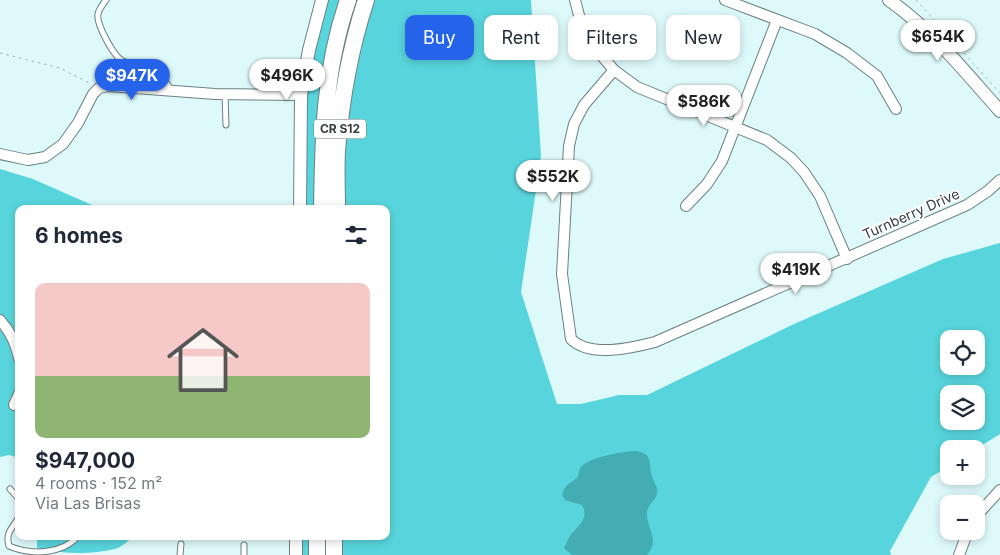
<!DOCTYPE html>
<meta charset="utf-8">
<style>
body{margin:0;font-family:Inter,sans-serif;background:#f6f6f7;color:#1f2937;height:100vh;display:flex;flex-direction:column;font-size:19px;white-space:nowrap}
*{box-sizing:border-box;margin:0}
p{font-size:16px;color:#747a83}
.icon{flex:none;width:28px;height:28px;fill:none;stroke:currentColor;stroke-width:2;stroke-linecap:round;stroke-linejoin:round}
.map{position:relative;flex:1;overflow:hidden}
.side{position:absolute;left:15px;top:205px;width:375px;height:335px;display:flex;flex-direction:column;background:#fff;border-radius:10px;box-shadow:0 2px 8px #0003}
.side>*{flex:none}
.hud{position:absolute;left:405px;top:15px;width:475px;height:45px;display:flex;gap:10px}
.buttons{position:absolute;left:940px;top:330px;display:grid;gap:10px}
.buttons a{display:grid;place-items:center;width:45px;height:45px;border-radius:10px;background:#fff;box-shadow:0 2px 8px #0003;font-size:25px}
.price{position:absolute;translate:-50% -42px;padding:0 11px;border-radius:18px;background:#fff;color:#222;font-size:16px;line-height:32px;filter:drop-shadow(0 1px 2px #0008)}
.price::after{content:'';position:absolute;left:50%;top:30px;width:15px;height:11px;margin-left:-8px;background:inherit;clip-path:polygon(0 0,100% 0,50% 100%)}
.price.selected{background:#2563eb;color:#fff}
ul{padding:0;list-style:none}
li{display:grid;align-content:center;gap:10px;height:265px;padding:0 20px}
li span{display:grid;place-items:center;height:155px;border-radius:10px;color:#555}
li>.icon{margin-inline-start:auto}
span .icon{width:90px;height:90px;fill:#fffc;stroke-width:1}
li b{font-size:21px}
h2{display:flex;justify-content:space-between;align-items:center;height:60px;padding:0 20px;font-size:21px}
.chip{padding:0 18px;border-radius:10px;background:#fff;box-shadow:0 2px 8px #0003;font-size:18px;line-height:45px}
.chip.selected{background:#2563eb;color:#fff}
.map>svg:first-child{display:block}
.green{fill:#58d5dc;fill-rule:evenodd}
.water{fill:#44adb3}
.lines{fill:none;stroke-linecap:round;stroke-linejoin:round}
.service-casing{stroke:#698182;stroke-width:7}
.minor-casing{stroke:#698182;stroke-width:12}
.tertiary-casing{stroke:#698182;stroke-width:14}
.primary-casing{stroke:#698182;stroke-width:18}
.path{stroke:#9db2b3;stroke-width:1;stroke-dasharray:2.5 4;stroke-linecap:butt}
.service{stroke:#fff;stroke-width:5}
.minor{stroke:#fff;stroke-width:10}
.tertiary{stroke:#fff;stroke-width:12}
.primary{stroke:#fff;stroke-width:16}
.labels{text-anchor:middle;stroke-width:4;stroke-linejoin:round;paint-order:stroke}
.shield{fill:#fff;stroke:#707778;stroke-width:1}
.shield-label{font-size:12px;font-weight:bold;fill:#333d3e}
.street-label{font-size:14px;fill:#333d3e;stroke:#fff}
</style>
<div class="map">
<svg width="1000" height="555" viewBox="0 0 1000 555">
<rect width="100%" height="100%" fill="#def9fa"/>
<!-- green -->
<path class="green" d="M 324,0 L 531,0 L 541,156 L 521,292 L 557,404 L 581,404 L 619,395 L 647,395 L 794,324 L 943,259 L 1000,243 L 1000,434 L 976,449 L 949,449 L 949,466 L 931,477 L 890,551 L 891,555 L 292,555 L 292,536 L 386,536 L 386,209 L 294,209 L 295,106 ZM 949,339 L 976,339 L 976,366 L 949,366 ZM 949,394 L 976,394 L 976,421 L 949,421 Z
M 0,169 L 33,179 L 101,209 L 19,209 L 19,458 L 9,455 L 0,457 Z
M 37,536 L 135,536 C 129,540 122,547 115,549 C 89,555 63,554 37,548 Z"/>
<!-- water -->
<path class="water" d="M 634,451 C 639,451 645,452 648,457 C 651,462 650,470 652,476 C 653,482 659,488 657,494 C 654,503 646,505 647,515 C 648,531 660,540 647,555 L 572,555 L 564,548 C 566,544 567,540 570,536 C 577,526 590,519 582,505 L 565,500 L 562,495 C 564,485 571,483 577,478 C 579,474 579,469 581,467 C 589,457 621,452 634,451 Z"/>
<g class="lines">
<defs>
<path id="service" d="M 106,0 C 103,4 99,9 98,14 C 96,24 114,57 123,61 C 127,63 131,64 135,65 C 155,70 162,72 171,91
M 225,94 L 226,125
M 10,489 L 19,499
M 19,517 C 13,528 5,532 9,546 C 30,555 62,555 78,536
M 244,545 L 244,555
M 180,555 L 181,544"/>
<path id="minor" d="M 575,0 L 581,23 L 593,46 L 614,70 L 637,87 L 767,140 L 791,158 L 804,172 L 820,196 L 847,259
M 725,0 L 815,34 L 847,53 L 877,76 L 896,109
M 614,70 L 584,105 L 574,124 L 569,146 L 562,274 L 571,339 C 590,358 632,348 655,342 L 967,205 L 988,191 L 1000,180
M 0,154 L 28,160 L 45,157 L 63,144 L 78,123 L 93,94 L 99,88 L 108,86 L 215,94 L 301,95
M 686,206 L 707,184 L 722,161 L 777,20
M 0,320 C 10,331 16,343 19,358
M 14,405 L 19,394
M 976,517 L 980,512 L 1000,490
M 959,555 L 968,531"/>
<path id="tertiary" d="M 889,0 C 932,30 965,72 1000,111
M 300,209 L 301,95 L 309,50 L 322,0
M 296,536 L 296,555"/>
<path id="primary" d="M 322,209 C 323,137 324,69 348,0
M 337,209 C 337,190 336,170 337,151 C 341,100 350,49 366,0
M 317,555 L 317,536
M 334,555 L 334,536"/>
</defs>
<!-- service casing -->
<use href="#service" class="service-casing"/>
<!-- minor casing -->
<use href="#minor" class="minor-casing"/>
<!-- tertiary casing -->
<use href="#tertiary" class="tertiary-casing"/>
<!-- primary casing -->
<use href="#primary" class="primary-casing"/>
<!-- path -->
<path class="path" d="M 916,0 L 1000,93
M 0,53 L 60,68 L 91,84"/>
<!-- service -->
<use href="#service" class="service"/>
<!-- minor -->
<use href="#minor" class="minor"/>
<!-- tertiary -->
<use href="#tertiary" class="tertiary"/>
<!-- primary -->
<use href="#primary" class="primary"/>
</g>
<g class="labels">
<!-- shield labels -->
<rect class="shield" x="314" y="119.5" width="52" height="19" rx="4"/>
<g class="shield-label">
<text x="340" y="133">CR S12</text>
</g>
<!-- street labels -->
<g class="street-label">
<text transform="translate(911 214) rotate(-24)" y="5">Turnberry Drive</text>
</g>
</g>
</svg>
<div class="buttons">
<a><svg class="icon" aria-label="locate" viewBox="0 0 24 24"><circle cx="12" cy="12" r="6"/><path d="M12 2v4M12 18v4M2 12h4M18 12h4"/></svg></a>
<a><svg class="icon" aria-label="layers" viewBox="0 0 24 24"><path d="M12 4l9 5-9 5-9-5zM3 14l9 5 9-5"/></svg></a>
<a>+</a>
<a>−</a>
</div>
<b class="price" style="left:938px;top:62px">$654K</b>
<b class="price selected" style="left:132px;top:101px">$947K</b>
<b class="price" style="left:287px;top:101px">$496K</b>
<b class="price" style="left:704px;top:127px">$586K</b>
<b class="price" style="left:553px;top:202px">$552K</b>
<b class="price" style="left:796px;top:295px">$419K</b>
<div class="hud">
<a class="chip selected">Buy</a>
<a class="chip">Rent</a>
<a class="chip">Filters</a>
<a class="chip">New</a>
</div>
<section class="side">
<h2>6 homes<svg class="icon" aria-label="filters" viewBox="0 0 24 24"><path d="M4 7h16M4 17h16"/><circle cx="9" cy="7" r="2"/><circle cx="15" cy="17" r="2"/></svg></h2>
<ul>
<li><span style="background:linear-gradient(#f6c9c9 60%,#8fb573 0)"><svg class="icon" aria-label="home" viewBox="0 0 24 24"><path d="M3 11l9-7 9 7M6 9v11h12V9"/></svg></span><div><b>$947,000</b><p>4 rooms · 152 m²</p><p>Via Las Brisas</p></div></li>
</ul>
</section>
</div>
